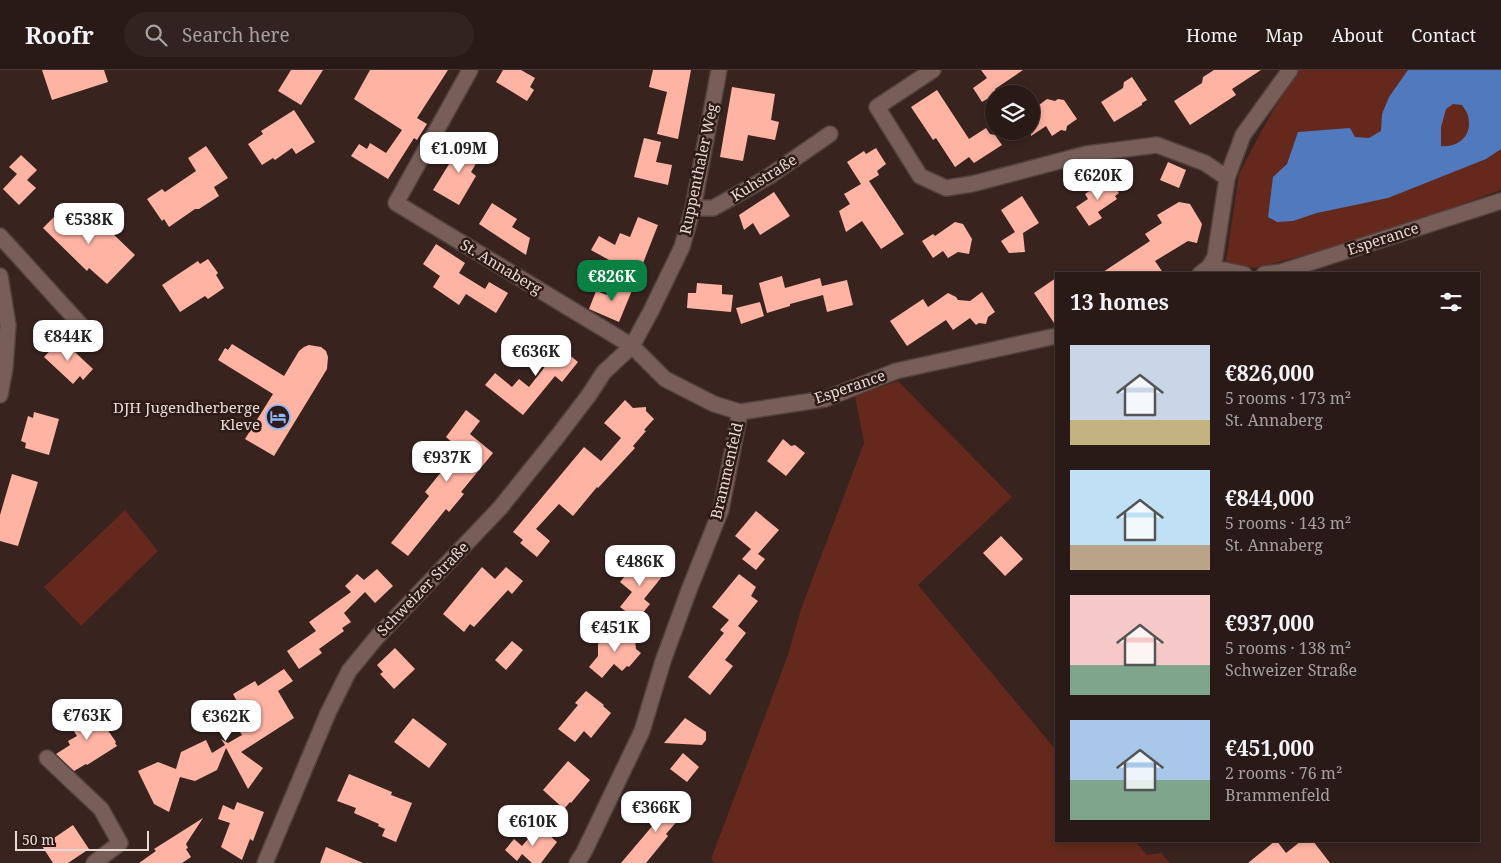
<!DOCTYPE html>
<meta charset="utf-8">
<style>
body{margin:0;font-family:"Noto Serif",serif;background:#322320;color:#f1f3f6;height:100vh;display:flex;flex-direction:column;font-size:19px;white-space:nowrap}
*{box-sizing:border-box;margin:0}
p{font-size:16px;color:#a5a1a1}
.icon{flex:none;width:28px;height:28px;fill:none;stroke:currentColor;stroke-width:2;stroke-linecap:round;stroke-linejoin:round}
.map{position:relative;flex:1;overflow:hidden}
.drawer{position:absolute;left:1055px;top:202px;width:425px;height:570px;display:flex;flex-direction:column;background:#2a1a17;border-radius:0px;box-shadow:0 2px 8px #0003,0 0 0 1px #463836}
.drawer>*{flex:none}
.fabs{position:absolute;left:985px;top:15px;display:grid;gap:10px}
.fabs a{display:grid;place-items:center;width:55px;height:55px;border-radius:50%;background:#2a1a17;box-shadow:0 2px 8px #0003,0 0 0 1px #463836;font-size:25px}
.scale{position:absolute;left:15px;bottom:12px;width:134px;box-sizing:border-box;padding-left:5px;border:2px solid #e7d9d5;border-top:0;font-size:14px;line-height:18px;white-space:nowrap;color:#e7d9d5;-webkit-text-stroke:4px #2e1a16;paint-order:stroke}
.price{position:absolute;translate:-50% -42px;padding:0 11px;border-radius:10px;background:#fff;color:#222;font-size:16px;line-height:32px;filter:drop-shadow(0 1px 2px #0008)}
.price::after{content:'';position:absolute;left:50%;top:30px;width:15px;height:11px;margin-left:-8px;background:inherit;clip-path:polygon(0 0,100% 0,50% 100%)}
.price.current{background:#0b8043;color:#fff}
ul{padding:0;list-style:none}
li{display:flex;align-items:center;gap:15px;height:125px;padding:0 15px}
li span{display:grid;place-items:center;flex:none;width:140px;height:100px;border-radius:0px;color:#555}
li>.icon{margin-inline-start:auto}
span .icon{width:60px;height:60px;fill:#fffc;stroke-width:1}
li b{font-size:21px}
h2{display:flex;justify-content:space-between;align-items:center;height:60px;padding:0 15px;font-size:21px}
header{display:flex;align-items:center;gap:30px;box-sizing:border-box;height:70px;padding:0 25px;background:#2a1a17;border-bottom:1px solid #463836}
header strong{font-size:24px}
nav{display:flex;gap:28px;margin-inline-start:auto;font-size:18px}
.search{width:350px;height:45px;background:#322320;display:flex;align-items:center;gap:12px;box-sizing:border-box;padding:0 18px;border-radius:28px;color:#a5a1a1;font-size:19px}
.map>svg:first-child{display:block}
.green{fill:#64281c}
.water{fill:#507abd;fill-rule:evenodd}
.building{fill:#ffb3a3}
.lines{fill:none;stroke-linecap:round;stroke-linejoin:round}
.street-casing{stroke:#53413d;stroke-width:18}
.street{stroke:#775e59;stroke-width:15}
.labels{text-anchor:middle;stroke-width:5;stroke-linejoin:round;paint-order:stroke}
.street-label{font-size:15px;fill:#e7d9d5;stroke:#2e1a16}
.poi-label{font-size:15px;fill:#e7d9d5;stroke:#2e1a16;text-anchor:end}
</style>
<header>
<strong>Roofr</strong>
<div class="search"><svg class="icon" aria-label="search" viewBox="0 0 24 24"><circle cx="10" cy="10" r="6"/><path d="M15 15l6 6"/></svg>Search here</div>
<nav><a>Home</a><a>Map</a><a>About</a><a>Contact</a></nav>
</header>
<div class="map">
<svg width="1501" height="793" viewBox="0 0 1501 793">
<rect width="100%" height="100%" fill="#38231f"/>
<!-- green -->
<path class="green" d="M 1297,0 L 1501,0 L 1501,120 L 1425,148 L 1306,185 L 1254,198 L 1226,191 L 1239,104 L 1263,58 Z
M 898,311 L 1012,427 L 918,515 L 1056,680 L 1056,771 L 1135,771 L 1147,785 L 1161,783 L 1170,793 L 715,793 L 711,789 L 788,585 L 801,539 L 864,373 L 855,326 Z
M 125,440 L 158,481 L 81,556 L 44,517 Z"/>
<!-- water -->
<path class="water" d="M 1408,0 L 1501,0 L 1501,79 L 1486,89 L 1388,128 L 1317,143 L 1293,151 L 1277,152 L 1268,147 L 1273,107 L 1287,94 L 1298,62 L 1350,58 L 1355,67 L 1369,68 L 1381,61 L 1382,44 L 1389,27 ZM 1453,34 L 1462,35 C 1464,38 1467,42 1468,46 C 1473,65 1459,78 1441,76 L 1441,57 L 1446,39 Z"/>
<!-- building -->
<path class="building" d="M 42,0 L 104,0 L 108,12 L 52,30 Z
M 291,0 L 323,0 L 301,35 L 278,21 Z
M 370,0 L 448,0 L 417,48 L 427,54 L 417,70 L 414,68 L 388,109 L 351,86 L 359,74 L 367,79 L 370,73 L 386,83 L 402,60 L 354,29 Z
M 503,0 L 521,0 L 535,8 L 530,17 L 534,20 L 527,31 L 496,12 Z
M 653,0 L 691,0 L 678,69 L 657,64 L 667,22 L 649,17 Z
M 981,0 L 1023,0 L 995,19 L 997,23 L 982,32 L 973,18 L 987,8 Z
M 1214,0 L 1261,0 L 1232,19 L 1236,25 L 1190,55 L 1174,31 L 1202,13 L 1203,7 Z
M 1132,7 L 1147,30 L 1142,33 L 1142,35 L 1114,52 L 1101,32 L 1123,18 L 1124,12 Z
M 732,17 L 775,24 L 771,50 L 779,52 L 775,70 L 748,65 L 743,91 L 720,87 Z
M 937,20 L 969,69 L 986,58 L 990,64 L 995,65 L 1002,75 L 974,93 L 969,87 L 955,97 L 936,68 L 933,70 L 911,37 Z
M 1047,29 L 1055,31 L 1058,29 L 1064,30 L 1077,49 L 1067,56 L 1066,61 L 1061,60 L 1052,66 L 1046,56 L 1031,66 L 1031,41 Z
M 294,40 L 315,72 L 296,84 L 292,78 L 275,90 L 273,88 L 262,95 L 248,74 L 263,64 L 261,61 Z
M 644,68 L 661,72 L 656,92 L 672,95 L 668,115 L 634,107 Z
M 464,70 L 483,82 L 471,102 L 476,106 L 459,135 L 433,120 Z
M 206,76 L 228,108 L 214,117 L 219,126 L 199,139 L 195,139 L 169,157 L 164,149 L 162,151 L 147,129 L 162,119 L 165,122 L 196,101 L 188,88 Z
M 876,78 L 886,94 L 877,101 L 879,105 L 869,111 L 904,164 L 881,179 L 862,151 L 846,162 L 839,141 L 850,134 L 844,124 L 861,114 L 847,92 L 864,81 L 866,84 Z
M 21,85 L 37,100 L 27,110 L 36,118 L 19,135 L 3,119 L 17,104 L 9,97 Z
M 1168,92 L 1186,100 L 1179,118 L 1160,110 Z
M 1109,108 L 1119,123 L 1115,126 L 1117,129 L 1098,142 L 1102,148 L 1089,156 L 1076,137 L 1088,129 L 1085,124 Z
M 774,122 L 790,146 L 760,165 L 753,153 L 744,160 L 739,145 Z
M 1022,126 L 1039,153 L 1023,163 L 1025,182 L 1009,183 L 1001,171 L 1015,162 L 1001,140 Z
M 1179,132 L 1190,134 L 1202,154 L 1197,173 L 1188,171 L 1155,191 L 1164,204 L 1100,204 L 1150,171 L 1145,164 L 1162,153 L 1157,145 Z
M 492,133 L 517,149 L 512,157 L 530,168 L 526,185 L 479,154 Z
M 73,137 L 103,165 L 109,160 L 135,185 L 107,214 L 89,198 L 87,201 L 43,158 L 59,142 L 63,146 Z
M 638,147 L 658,155 L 638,206 L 591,180 L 599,166 L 615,175 L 620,163 L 630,167 Z
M 955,152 L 963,154 L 972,169 L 969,184 L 958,182 L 948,188 L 943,181 L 933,188 L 922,171 L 933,164 L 935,166 Z
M 436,174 L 465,193 L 459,203 L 485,219 L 489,212 L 508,223 L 496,243 L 466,224 L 459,235 L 433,217 L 440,206 L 423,194 Z
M 208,189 L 218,203 L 216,205 L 224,218 L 208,229 L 205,226 L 180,242 L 162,215 L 198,191 L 200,194 Z
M 782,206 L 785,218 L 820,208 L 822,216 L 847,210 L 853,235 L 827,242 L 823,225 L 790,234 L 790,236 L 767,243 L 759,213 Z
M 1056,208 L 1056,256 L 1034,223 Z
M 697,213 L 722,215 L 722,224 L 733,225 L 731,242 L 687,238 L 688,223 L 696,223 Z
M 611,214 L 633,218 L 619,252 L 589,239 L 596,221 L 607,225 Z
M 982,222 L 995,242 L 988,247 L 986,254 L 979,253 L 976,255 L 970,248 L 953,260 L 946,250 L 907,276 L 890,251 L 923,229 L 928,237 L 948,223 L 956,227 L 958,230 L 970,231 Z
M 760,232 L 764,246 L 741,254 L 736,238 Z
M 551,265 L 564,274 L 561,278 L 578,292 L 562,312 L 555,306 L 523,345 L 485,315 L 495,303 L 512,317 L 519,309 L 529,317 L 547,294 L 535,284 Z
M 61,269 L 93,299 L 83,310 L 80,306 L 73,314 L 44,287 Z
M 232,274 L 284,306 L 299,281 L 304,277 L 309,275 L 321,277 L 326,281 L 328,287 L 327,299 L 274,386 L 245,369 L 273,324 L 218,290 L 225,278 L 228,280 Z
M 625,330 L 633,338 L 646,337 L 646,341 L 654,349 L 644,360 L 646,361 L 633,376 L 635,378 L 598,418 L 597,417 L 573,446 L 559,434 L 536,459 L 550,471 L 537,487 L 520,473 L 523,470 L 513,462 L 584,377 L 601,391 L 621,368 L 604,353 Z
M 466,340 L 480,351 L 470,364 L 493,383 L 461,422 L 464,424 L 449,442 L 446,439 L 408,486 L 391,473 L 429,426 L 425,422 L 455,385 L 450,381 L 455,375 L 446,367 Z
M 34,342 L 59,349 L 49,385 L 25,378 L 26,373 L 21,371 L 28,346 L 33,348 Z
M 783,369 L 791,376 L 795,375 L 805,383 L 786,406 L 767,391 Z
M 12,404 L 38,412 L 18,476 L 0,471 L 0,445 Z
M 756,441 L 779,460 L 758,484 L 765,489 L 756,500 L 742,489 L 751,479 L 735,466 Z
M 1001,466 L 1023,489 L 1005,506 L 983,483 Z
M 646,487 L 665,503 L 644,529 L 650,534 L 637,550 L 620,537 L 632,522 L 620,512 L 636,493 L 639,495 Z
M 482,497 L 495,509 L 506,497 L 523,511 L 512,524 L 508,520 L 474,557 L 470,554 L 464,562 L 443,544 Z
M 377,499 L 393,516 L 375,533 L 365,522 L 344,543 L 351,552 L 342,558 L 344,561 L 319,579 L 322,583 L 299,599 L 287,581 L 316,561 L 309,552 L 351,522 L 345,516 L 357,504 L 364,510 Z
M 739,504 L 756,517 L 751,526 L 758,531 L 738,556 L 746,563 L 725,590 L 733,596 L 710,625 L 688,607 L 724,563 L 720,560 L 729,550 L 712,537 Z
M 621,558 L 635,570 L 636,579 L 641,583 L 629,597 L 627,596 L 622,601 L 614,594 L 602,608 L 589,597 L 598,586 L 598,574 L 601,570 L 613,568 Z
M 512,571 L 523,580 L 506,600 L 495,590 Z
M 395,578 L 415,599 L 394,619 L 380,604 L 383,602 L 377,595 Z
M 284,599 L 293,611 L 278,621 L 294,648 L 241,682 L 263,698 L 248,719 L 226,678 L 217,700 L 195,711 L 180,707 L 169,742 L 154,734 L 138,701 L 158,692 L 176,699 L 181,682 L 206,670 L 212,683 L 225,675 L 221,669 L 228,673 L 242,665 L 236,655 L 246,648 L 233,624 L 255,611 L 258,616 Z
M 586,621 L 604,635 L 603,636 L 611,643 L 591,668 L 584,661 L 575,672 L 558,659 L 578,635 L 575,633 Z
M 91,636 L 116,672 L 115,673 L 117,676 L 87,695 L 86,694 L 74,701 L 56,684 L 70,675 L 68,671 L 77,666 L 68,652 Z
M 413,648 L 447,674 L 429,698 L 394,672 Z
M 685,648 L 706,662 L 706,670 L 702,675 L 664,673 Z
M 683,683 L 699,697 L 687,712 L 670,699 Z
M 568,691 L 590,710 L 571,733 L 570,732 L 564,739 L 543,720 Z
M 349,704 L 392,722 L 391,725 L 412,733 L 396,772 L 382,766 L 385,759 L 378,756 L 379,754 L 354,743 L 356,738 L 337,731 Z
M 237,732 L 264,742 L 253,771 L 250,769 L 242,790 L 221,777 L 230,753 L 218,749 L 223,735 L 234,740 Z
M 678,734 L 686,741 L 666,764 L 668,766 L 646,793 L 621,793 L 654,754 L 652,753 L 655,749 L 649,745 L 656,736 Z
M 203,748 L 186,774 L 188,778 L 186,779 L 191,787 L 182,793 L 139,793 L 156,781 L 154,779 Z
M 73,755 L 89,779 L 68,793 L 53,793 L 40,773 L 52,765 L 54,768 Z
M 539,756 L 557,772 L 541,793 L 532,793 L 522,784 L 517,791 L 505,780 L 514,769 L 522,776 Z
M 1275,771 L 1277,771 L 1286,783 L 1301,771 L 1313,771 L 1330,793 L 1248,793 Z
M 326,777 L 363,793 L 320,793 Z"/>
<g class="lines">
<defs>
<path id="street" d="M 470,0 L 396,133 L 632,276 L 665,309 L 714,334 L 740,342 L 825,329 L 896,301 L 1056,266
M 933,0 L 877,37 L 920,106 L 946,118 L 972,114 L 1086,84 L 1157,75 L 1205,93 L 1227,108
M 693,138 L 713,138 L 733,127 L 768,107 L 830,64
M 0,166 L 90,265
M 1209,197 L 1244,204
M 1200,204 L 1209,197 L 1215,187 L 1227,108 L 1243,65 L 1290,0
M 1264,204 L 1281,202 L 1501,131
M 0,206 L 8,255 L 5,298 L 0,325
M 47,688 L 101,739 L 120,773 L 94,793
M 265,793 L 328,643 L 349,601 L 377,567 L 500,438 L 557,367 L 589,325 L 604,302 L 632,276 L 651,241 L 682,177 L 693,138 L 719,0
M 577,793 L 584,782 L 642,661 L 663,591 L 689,520 L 721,440 L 740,342"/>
</defs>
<!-- street casing -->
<use href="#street" class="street-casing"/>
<!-- street -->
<use href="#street" class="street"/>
</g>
<!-- icons -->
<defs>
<symbol id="hotel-ring" viewBox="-11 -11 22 22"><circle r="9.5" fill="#2e1a16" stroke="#8eb8fd" stroke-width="1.5"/><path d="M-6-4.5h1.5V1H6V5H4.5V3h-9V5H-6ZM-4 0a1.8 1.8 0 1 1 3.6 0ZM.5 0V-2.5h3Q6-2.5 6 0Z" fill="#8eb8fd"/></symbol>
</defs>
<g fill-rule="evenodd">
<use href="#hotel-ring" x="264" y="333" width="28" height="28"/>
</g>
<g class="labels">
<!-- street labels -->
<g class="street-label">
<text transform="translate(699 99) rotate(-78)" y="5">Ruppenthaler Weg</text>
<text transform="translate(764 108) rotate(-32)" y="5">Kuhstraße</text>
<text transform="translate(1383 169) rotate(-18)" y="5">Esperance</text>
<text transform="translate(501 197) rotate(31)" y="5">St. Annaberg</text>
<text transform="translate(850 317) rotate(-19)" y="5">Esperance</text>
<text transform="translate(727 401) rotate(-77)" y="5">Brammenfeld</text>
<text transform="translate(423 519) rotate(-46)" y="5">Schweizer Straße</text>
</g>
<!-- poi labels -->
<g class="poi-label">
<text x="260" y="343">DJH Jugendherberge<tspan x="260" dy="17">Kleve</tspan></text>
</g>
</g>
</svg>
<div class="fabs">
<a><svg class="icon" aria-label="layers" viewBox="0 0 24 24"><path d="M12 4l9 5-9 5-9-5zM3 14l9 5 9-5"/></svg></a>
</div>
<div class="scale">50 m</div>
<b class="price" style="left:459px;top:104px">€1.09M</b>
<b class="price" style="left:1098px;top:131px">€620K</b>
<b class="price" style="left:89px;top:175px">€538K</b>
<b class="price current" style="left:612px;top:232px">€826K</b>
<b class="price" style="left:68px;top:292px">€844K</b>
<b class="price" style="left:536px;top:307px">€636K</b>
<b class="price" style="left:447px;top:413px">€937K</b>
<b class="price" style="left:640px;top:517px">€486K</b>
<b class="price" style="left:615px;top:583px">€451K</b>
<b class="price" style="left:87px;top:671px">€763K</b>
<b class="price" style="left:226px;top:672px">€362K</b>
<b class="price" style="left:656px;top:763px">€366K</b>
<b class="price" style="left:533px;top:777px">€610K</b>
<section class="drawer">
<h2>13 homes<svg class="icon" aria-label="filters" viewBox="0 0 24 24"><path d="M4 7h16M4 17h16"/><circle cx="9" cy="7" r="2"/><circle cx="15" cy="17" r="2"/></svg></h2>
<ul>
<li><span style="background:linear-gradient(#c9d6e8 75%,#c2b280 0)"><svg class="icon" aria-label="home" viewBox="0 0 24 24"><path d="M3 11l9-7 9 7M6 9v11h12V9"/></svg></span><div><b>€826,000</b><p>5 rooms · 173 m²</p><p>St. Annaberg</p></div></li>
<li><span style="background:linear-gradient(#bfe0f5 75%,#b9a48a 0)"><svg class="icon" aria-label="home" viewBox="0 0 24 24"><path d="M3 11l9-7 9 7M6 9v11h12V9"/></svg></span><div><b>€844,000</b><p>5 rooms · 143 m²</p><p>St. Annaberg</p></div></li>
<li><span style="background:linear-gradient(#f6c9c9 70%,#7fa58c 0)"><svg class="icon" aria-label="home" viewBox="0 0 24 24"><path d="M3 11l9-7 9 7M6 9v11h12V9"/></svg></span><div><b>€937,000</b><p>5 rooms · 138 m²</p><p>Schweizer Straße</p></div></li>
<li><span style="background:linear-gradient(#a9c7e8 60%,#7fa58c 0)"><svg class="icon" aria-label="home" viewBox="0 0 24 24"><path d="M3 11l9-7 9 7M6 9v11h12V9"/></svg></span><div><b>€451,000</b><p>2 rooms · 76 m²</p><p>Brammenfeld</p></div></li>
</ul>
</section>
</div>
